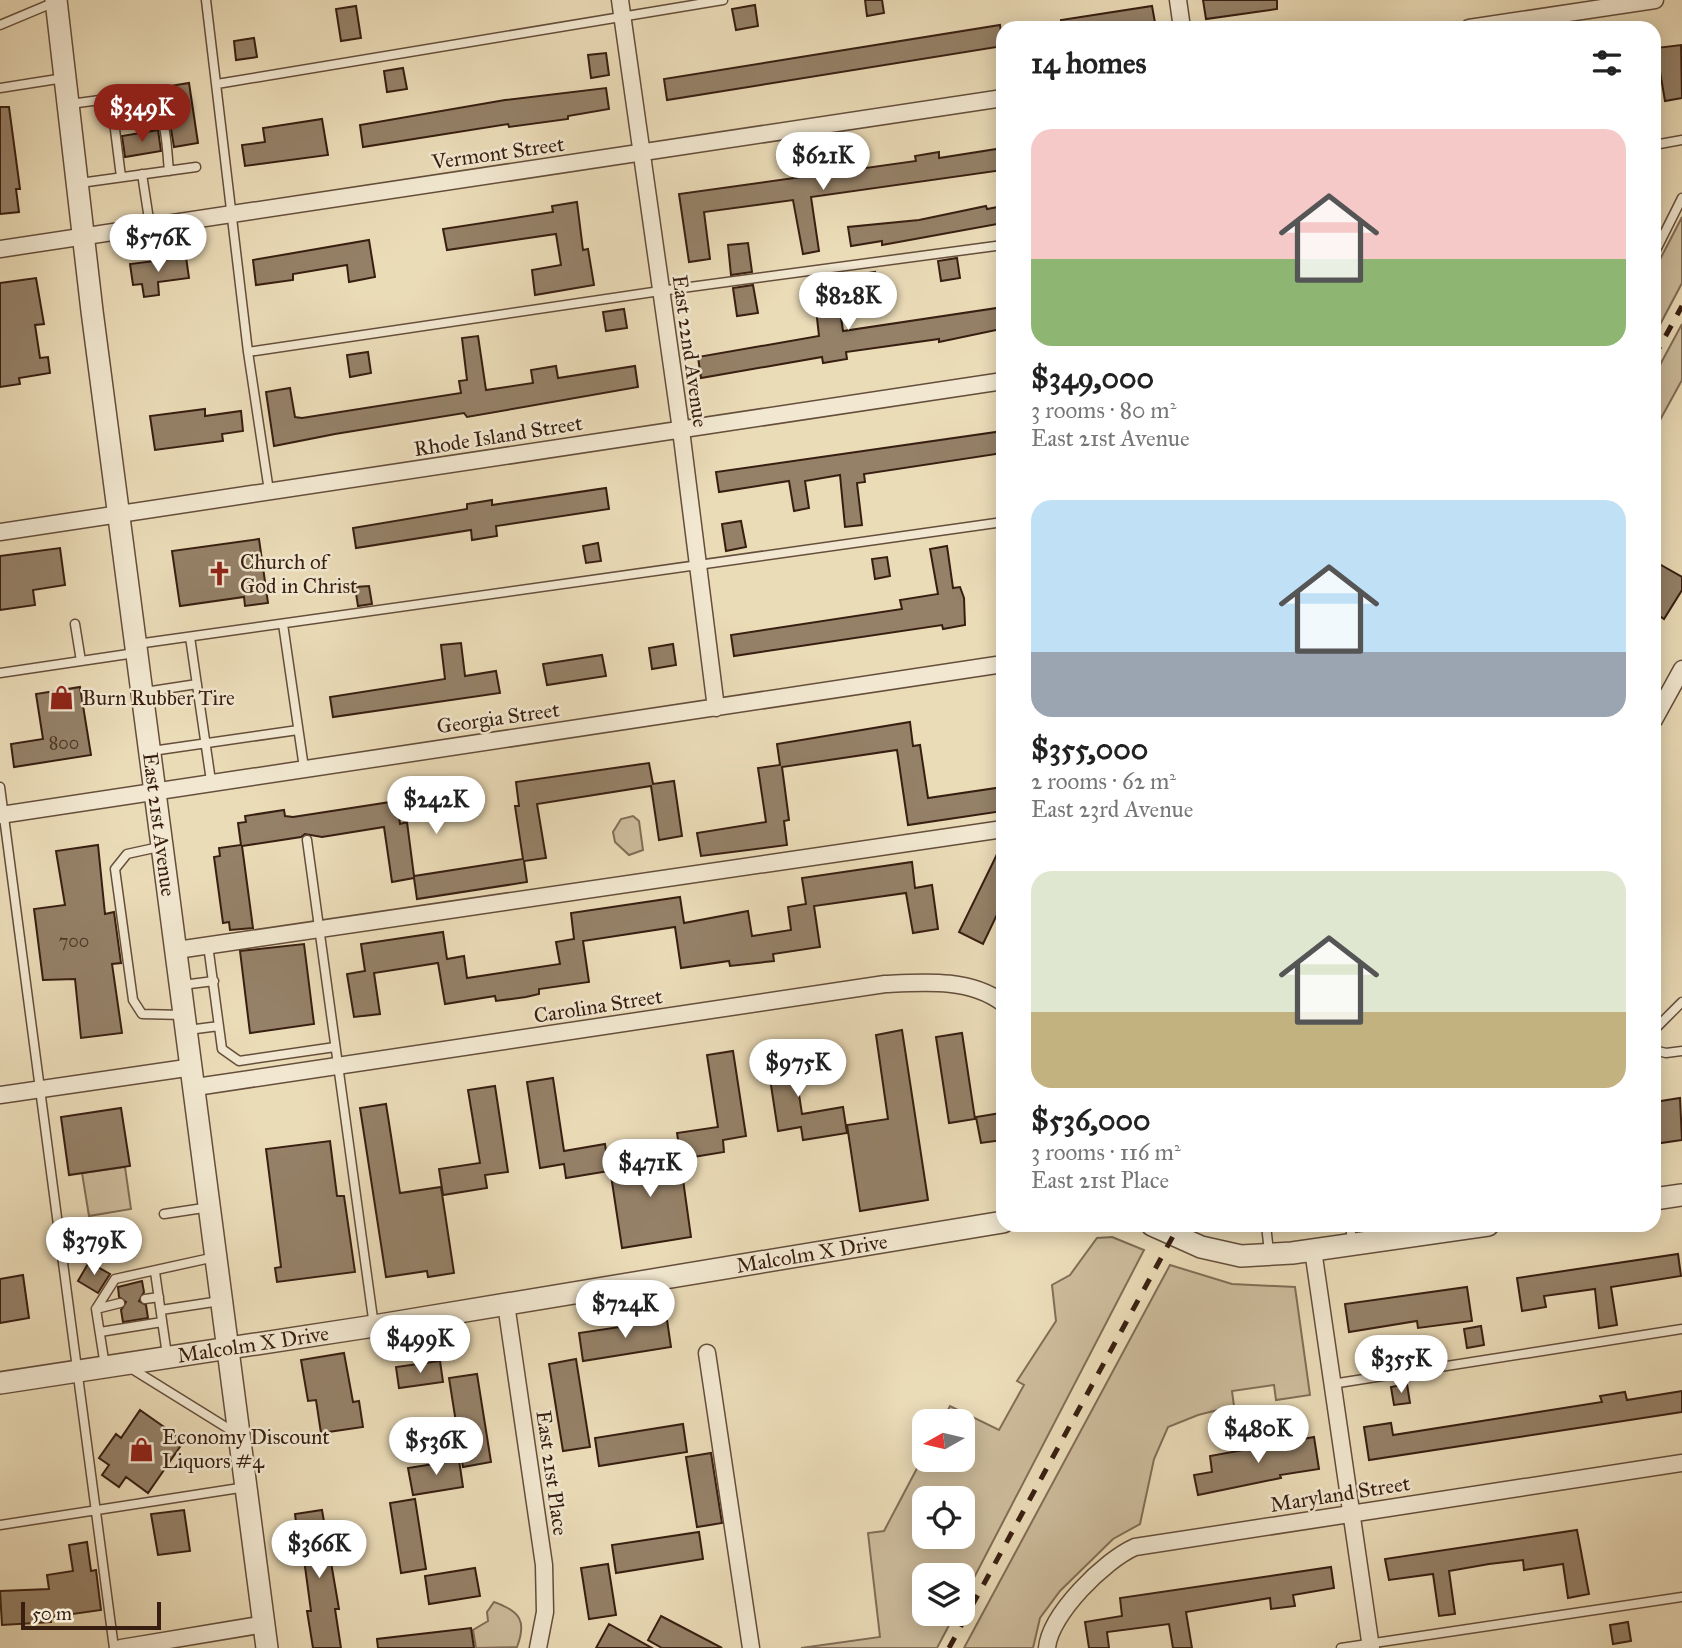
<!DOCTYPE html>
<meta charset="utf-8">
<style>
body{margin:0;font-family:"IM FELL Great Primer",serif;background:#f6f6f6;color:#222;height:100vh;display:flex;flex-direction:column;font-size:26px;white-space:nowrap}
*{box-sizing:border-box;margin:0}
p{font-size:23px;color:#767676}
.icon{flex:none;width:38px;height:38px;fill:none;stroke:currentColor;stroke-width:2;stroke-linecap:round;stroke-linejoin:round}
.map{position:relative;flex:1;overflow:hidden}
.details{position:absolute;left:996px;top:21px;width:665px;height:1211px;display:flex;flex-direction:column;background:#fff;border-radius:21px;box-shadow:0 4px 18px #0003}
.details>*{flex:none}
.needle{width:46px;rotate:262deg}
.fabs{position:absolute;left:912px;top:1409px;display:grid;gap:14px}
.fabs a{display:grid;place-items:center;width:63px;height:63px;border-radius:14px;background:#fff;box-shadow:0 4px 18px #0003;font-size:35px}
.scale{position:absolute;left:21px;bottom:18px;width:140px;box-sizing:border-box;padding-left:7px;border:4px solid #381e11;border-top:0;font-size:19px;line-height:24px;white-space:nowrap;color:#381e11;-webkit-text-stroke:5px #f2e8d1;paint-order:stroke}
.price{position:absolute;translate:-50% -60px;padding:0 16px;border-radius:24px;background:#fff;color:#222;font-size:23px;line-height:46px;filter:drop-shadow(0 2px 4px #0008)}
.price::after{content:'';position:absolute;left:50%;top:42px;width:21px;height:16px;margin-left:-10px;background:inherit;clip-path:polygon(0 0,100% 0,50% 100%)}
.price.active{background:#8f2418;color:#fff}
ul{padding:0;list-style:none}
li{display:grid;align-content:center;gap:14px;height:371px;padding:0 35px}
li span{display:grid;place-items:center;height:217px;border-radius:21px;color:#555}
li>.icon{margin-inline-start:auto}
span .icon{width:126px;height:126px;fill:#fffc;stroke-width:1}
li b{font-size:30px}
h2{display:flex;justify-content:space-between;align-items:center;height:84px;padding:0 35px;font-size:30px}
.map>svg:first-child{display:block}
.green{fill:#cdbc9c;stroke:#826d56;stroke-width:2;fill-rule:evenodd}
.building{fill:#958168;stroke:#381e11;stroke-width:2}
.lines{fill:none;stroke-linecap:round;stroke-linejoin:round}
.service-casing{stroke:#654e3b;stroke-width:11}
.minor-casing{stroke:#654e3b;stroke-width:19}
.tertiary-casing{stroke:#654e3b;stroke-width:24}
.service{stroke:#f2e8d1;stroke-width:8}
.minor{stroke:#f2e8d1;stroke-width:16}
.tertiary{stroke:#f2e8d1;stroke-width:21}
.rail{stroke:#381e11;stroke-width:5;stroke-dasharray:12 12;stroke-linecap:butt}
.labels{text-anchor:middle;stroke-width:5;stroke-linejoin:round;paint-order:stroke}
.number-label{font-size:18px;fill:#4f3727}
.street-label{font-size:21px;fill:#381e11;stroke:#f2e8d1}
.poi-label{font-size:21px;fill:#381e11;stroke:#f2e8d1;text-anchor:start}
</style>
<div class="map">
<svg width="1682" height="1648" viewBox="0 0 1682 1648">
<rect width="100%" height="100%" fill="#ebdcb8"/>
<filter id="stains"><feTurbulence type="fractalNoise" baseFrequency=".00286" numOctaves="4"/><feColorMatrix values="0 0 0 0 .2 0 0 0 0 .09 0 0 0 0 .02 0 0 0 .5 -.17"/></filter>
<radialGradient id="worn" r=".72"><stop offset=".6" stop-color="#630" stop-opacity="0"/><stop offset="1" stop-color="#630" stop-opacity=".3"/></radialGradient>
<!-- green -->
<path class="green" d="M 1682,217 L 1682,283 L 1654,336 L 1654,271 Z
M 1682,324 L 1682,380 L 1654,431 L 1654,376 Z
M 633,816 L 639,821 L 643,850 L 629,855 L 615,842 L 613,832 L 621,819 Z
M 125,1167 L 131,1209 L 89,1216 L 82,1173 Z
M 1112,1237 L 1144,1250 L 963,1599 L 962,1575 L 924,1575 L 924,1614 L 955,1614 L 937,1648 L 801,1648 L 880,1637 L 868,1533 L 884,1531 L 924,1455 L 924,1460 L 962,1460 L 962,1421 L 942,1421 L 950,1406 L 999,1430 L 1024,1385 L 1017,1381 L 1056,1321 L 1052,1285 L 1070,1275 L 1097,1238 ZM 924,1498 L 962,1498 L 962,1536 L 924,1536 Z
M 1170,1265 L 1232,1284 L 1295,1287 L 1310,1395 L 1276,1400 L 1274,1385 L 1232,1391 L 1234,1406 L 1198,1415 L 1168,1427 L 1154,1459 L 1140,1524 L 1113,1539 L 1060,1591 L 1040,1618 L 1033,1648 L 964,1648 Z
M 494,1602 C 520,1611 527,1621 517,1647 L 476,1648 L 473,1630 L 488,1621 L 487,1612 Z"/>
<!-- building -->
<path class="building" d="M 865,0 L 882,0 L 884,13 L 867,16 Z
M 1203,0 L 1277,0 L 1277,9 L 1206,19 Z
M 755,5 L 758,26 L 736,30 L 732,9 Z
M 356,6 L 361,38 L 341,41 L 336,9 Z
M 1152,6 L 1156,28 L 1062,28 L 1061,20 Z
M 1000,25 L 1003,46 L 667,100 L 664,79 Z
M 254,38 L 257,57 L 236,60 L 234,41 Z
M 1681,45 L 1682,98 L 1665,101 L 1656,48 Z
M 606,53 L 609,75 L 591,78 L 588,55 Z
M 403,68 L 407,89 L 387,92 L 384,71 Z
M 189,83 L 198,143 L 174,147 L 164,87 Z
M 606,88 L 609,109 L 568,116 L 568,119 L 509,127 L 508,124 L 363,147 L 360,125 L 505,100 Z
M 0,107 L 9,107 L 20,189 L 16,189 L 19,212 L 0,214 Z
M 322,119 L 328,155 L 245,166 L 242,145 L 265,142 L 263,128 Z
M 158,130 L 161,151 L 125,157 L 122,136 Z
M 1003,148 L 1003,170 L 811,197 L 819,251 L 803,254 L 793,200 L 704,212 L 710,259 L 689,262 L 679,194 L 916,161 L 915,156 L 939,152 L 939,158 Z
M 577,202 L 583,250 L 588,249 L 594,285 L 535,295 L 532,270 L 561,265 L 556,234 L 447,250 L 443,229 L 553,212 L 552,206 Z
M 986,206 L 987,209 L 1003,206 L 1003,223 L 882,245 L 882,241 L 851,246 L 848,227 L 919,220 Z
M 369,240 L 375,277 L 349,282 L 347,265 L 293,274 L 293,280 L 256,285 L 253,260 Z
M 748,243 L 752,272 L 731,275 L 728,245 Z
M 186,257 L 189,278 L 158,282 L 159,295 L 144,297 L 142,284 L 133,285 L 130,264 Z
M 957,258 L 960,278 L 941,281 L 938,261 Z
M 875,272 L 878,290 L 838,297 L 843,331 L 997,308 L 1001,329 L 939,342 L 939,339 L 846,352 L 847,359 L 823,363 L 822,357 L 701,378 L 698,357 L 819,336 L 813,282 Z
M 36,278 L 44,324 L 35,325 L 40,358 L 48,357 L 50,373 L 19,378 L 20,384 L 0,387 L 0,283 Z
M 753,285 L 758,313 L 737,316 L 733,288 Z
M 624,309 L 627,328 L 606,331 L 603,312 Z
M 478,336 L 486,390 L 533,383 L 531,370 L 556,366 L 558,378 L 635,366 L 638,387 L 467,417 L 464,413 L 335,434 L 274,446 L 266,392 L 290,388 L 295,417 L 302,418 L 461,393 L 459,381 L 467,380 L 462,338 Z
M 368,352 L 371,373 L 350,377 L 347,355 Z
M 205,409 L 205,416 L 241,411 L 243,431 L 222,434 L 223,441 L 155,450 L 150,416 Z
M 1003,431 L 1003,453 L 864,474 L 865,482 L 857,483 L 862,525 L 845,527 L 840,475 L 805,481 L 809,508 L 794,511 L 789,481 L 719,492 L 716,472 Z
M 606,488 L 609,509 L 496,526 L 497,536 L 472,540 L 471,530 L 356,548 L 353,528 L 467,509 L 467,504 L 492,500 L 492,505 Z
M 741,521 L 746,547 L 726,551 L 722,524 Z
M 259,539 L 268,603 L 245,606 L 244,597 L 180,606 L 172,551 Z
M 598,543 L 601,561 L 586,563 L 583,546 Z
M 947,546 L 953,588 L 960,587 L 964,598 L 965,625 L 943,629 L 942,625 L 734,656 L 731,635 L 902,609 L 900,600 L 938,594 L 930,549 Z
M 60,548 L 65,585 L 33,590 L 35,605 L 0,610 L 0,556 Z
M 887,557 L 890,576 L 875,579 L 872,559 Z
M 1654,561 L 1682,577 L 1682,590 L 1664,619 L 1654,612 Z
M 369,586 L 372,604 L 358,606 L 355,587 Z
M 461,643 L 465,676 L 496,671 L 500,693 L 333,717 L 330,697 L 445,679 L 441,645 Z
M 673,644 L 676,665 L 652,669 L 649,648 Z
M 602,655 L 606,676 L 547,685 L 543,664 Z
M 80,687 L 91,755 L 14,767 L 11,744 L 43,739 L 36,694 Z
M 910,722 L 913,746 L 920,745 L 928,798 L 1003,787 L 1003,811 L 908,825 L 897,750 L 782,767 L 789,820 L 784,821 L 787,845 L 701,856 L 697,833 L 766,822 L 758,768 L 780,765 L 777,744 Z
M 649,763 L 653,784 L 674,781 L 682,836 L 659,840 L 651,786 L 537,804 L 546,858 L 524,861 L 527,882 L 417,899 L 414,878 L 392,882 L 384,827 L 322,837 L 305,834 L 301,837 L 242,846 L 253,928 L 230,930 L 229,922 L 223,923 L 214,857 L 220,856 L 219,848 L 241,845 L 238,823 L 246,822 L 245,816 L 284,810 L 285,816 L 293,817 L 397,801 L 400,824 L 407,822 L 414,876 L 523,859 L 515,806 L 519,806 L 516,782 Z
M 1003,842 L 1003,902 L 983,944 L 959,932 Z
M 98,845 L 105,914 L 114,912 L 121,963 L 112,964 L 122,1033 L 81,1038 L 75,979 L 43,980 L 34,909 L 65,905 L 56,851 Z
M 912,862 L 915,888 L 932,885 L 938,929 L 913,933 L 906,893 L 814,906 L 820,947 L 773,954 L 774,961 L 730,966 L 729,961 L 681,968 L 675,927 L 583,941 L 589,982 L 539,989 L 539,994 L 526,997 L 496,1001 L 495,996 L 445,1004 L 438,963 L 374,973 L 380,1014 L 354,1017 L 347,974 L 365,971 L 361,944 L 443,932 L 447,959 L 464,956 L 467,978 L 560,964 L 556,942 L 574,939 L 571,913 L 680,897 L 684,923 L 748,911 L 752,936 L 791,930 L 788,907 L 806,904 L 802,878 Z
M 304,944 L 314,1024 L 250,1033 L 240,951 Z
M 902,1030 L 928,1200 L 860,1211 L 847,1125 L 888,1119 L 876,1035 Z
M 962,1033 L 975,1119 L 949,1123 L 936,1037 Z
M 791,1042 L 802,1114 L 843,1107 L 847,1133 L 803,1140 L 801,1127 L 778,1131 L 765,1046 Z
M 733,1051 L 746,1136 L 723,1140 L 724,1152 L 681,1159 L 677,1133 L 718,1127 L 707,1055 Z
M 553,1078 L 564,1151 L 605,1144 L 609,1171 L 566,1178 L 564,1164 L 540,1168 L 527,1082 Z
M 495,1086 L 508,1172 L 485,1175 L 487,1188 L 443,1195 L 439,1169 L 480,1163 L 468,1090 Z
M 1680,1098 L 1682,1140 L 1654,1144 L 1654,1102 Z
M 386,1104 L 400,1193 L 441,1187 L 454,1273 L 428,1277 L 427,1271 L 386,1277 L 360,1108 Z
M 121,1108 L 130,1166 L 69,1175 L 61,1117 Z
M 1001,1113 L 1003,1140 L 981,1143 L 976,1117 Z
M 330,1141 L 337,1196 L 344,1196 L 355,1272 L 277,1282 L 275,1268 L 281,1267 L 266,1149 Z
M 679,1151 L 691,1237 L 622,1248 L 609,1162 Z
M 1678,1254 L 1681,1276 L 1611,1287 L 1617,1325 L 1599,1328 L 1595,1289 L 1544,1296 L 1546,1307 L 1522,1311 L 1517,1278 Z
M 89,1262 L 110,1274 L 98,1293 L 78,1281 Z
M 23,1275 L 29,1318 L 0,1323 L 0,1279 Z
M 142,1281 L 144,1292 L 139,1301 L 146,1305 L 148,1318 L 123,1322 L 121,1310 L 126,1302 L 119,1297 L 118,1287 Z
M 1467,1287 L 1472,1321 L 1418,1328 L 1417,1321 L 1349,1332 L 1345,1304 Z
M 667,1320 L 671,1347 L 583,1361 L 579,1333 Z
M 1481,1326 L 1484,1345 L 1467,1348 L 1464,1329 Z
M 344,1353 L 353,1402 L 359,1401 L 363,1427 L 321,1433 L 316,1400 L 308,1401 L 301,1360 Z
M 576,1359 L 590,1447 L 563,1451 L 549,1364 Z
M 440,1361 L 443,1382 L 399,1388 L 396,1367 Z
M 477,1374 L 491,1462 L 463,1467 L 449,1378 Z
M 1407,1384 L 1410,1403 L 1394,1405 L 1391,1387 Z
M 1682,1391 L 1682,1412 L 1369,1460 L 1364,1427 L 1391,1423 L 1393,1435 L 1602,1402 L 1600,1396 L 1625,1392 L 1627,1400 Z
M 140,1410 L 184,1441 L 148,1493 L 126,1477 L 119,1487 L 102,1475 L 109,1465 L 99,1458 L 116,1434 L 121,1438 Z
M 683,1424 L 687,1452 L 599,1466 L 595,1438 Z
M 1314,1437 L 1319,1469 L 1280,1475 L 1281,1478 L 1198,1495 L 1194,1475 L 1212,1472 L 1210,1456 Z
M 711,1453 L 722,1523 L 697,1527 L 686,1457 Z
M 459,1460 L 463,1487 L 413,1495 L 408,1468 Z
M 415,1499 L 426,1569 L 401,1573 L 390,1503 Z
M 184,1510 L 190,1551 L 158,1555 L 151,1514 Z
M 322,1510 L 339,1609 L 335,1609 L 341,1648 L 313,1648 L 307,1611 L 311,1611 L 301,1537 L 298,1538 L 295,1514 Z
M 1577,1530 L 1589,1594 L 1568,1598 L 1563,1564 L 1524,1570 L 1523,1560 L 1489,1564 L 1449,1571 L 1455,1614 L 1439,1616 L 1433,1574 L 1389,1580 L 1385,1559 Z
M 699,1532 L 703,1559 L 616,1573 L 612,1545 Z
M 87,1542 L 91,1571 L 96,1570 L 101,1610 L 51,1617 L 51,1622 L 2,1625 L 0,1591 L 49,1589 L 47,1575 L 73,1571 L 69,1545 Z
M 608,1564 L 616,1615 L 589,1619 L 581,1568 Z
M 1331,1567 L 1334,1588 L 1293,1595 L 1295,1606 L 1271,1609 L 1270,1598 L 1186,1612 L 1192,1648 L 1173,1648 L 1169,1624 L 1107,1632 L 1109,1648 L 1089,1648 L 1085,1622 L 1122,1616 L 1120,1598 Z
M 475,1568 L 480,1596 L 429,1604 L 425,1576 Z
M 661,1616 L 722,1648 L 662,1648 L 648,1640 Z
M 1628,1622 L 1631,1641 L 1613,1644 L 1610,1625 Z
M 609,1624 L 652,1648 L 596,1648 Z
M 471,1628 L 474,1648 L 378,1648 L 377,1639 Z"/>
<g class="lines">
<defs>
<path id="service" d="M 206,0 L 248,352 L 269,491
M 0,25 L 55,2
M 217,84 L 723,0
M 0,88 L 64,78
M 111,98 L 121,177
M 70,104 L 145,94 C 168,112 166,143 169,171
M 1654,145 L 1682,140
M 142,174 L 150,226
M 80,183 L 196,167
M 1654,254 L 1682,198
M 248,352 L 660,291 L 1003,245
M 75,624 L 81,661
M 283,624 L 304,768
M 190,637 L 211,781
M 137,644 L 1003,522
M 0,673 L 135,653
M 145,692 L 197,684
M 152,751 L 298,730
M 0,787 L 114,1648
M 307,840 L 374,1326
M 159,847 L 127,854 L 115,869 L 133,1000 L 142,1014 L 183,1015
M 208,945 L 222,1049 L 239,1061 L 335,1047
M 182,985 L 214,981
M 188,1030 L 219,1026
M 1654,1030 L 1682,1002
M 1654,1050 L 1666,1053 L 1682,1051
M 164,1214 L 210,1207
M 1266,1225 L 1269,1252
M 1350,1225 L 1352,1242
M 155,1272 L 167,1355
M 145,1299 L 159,1297
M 96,1309 L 120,1303
M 161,1310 L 220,1301
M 100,1332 L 162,1322
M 105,1366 L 96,1309 L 115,1279 L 215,1257
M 129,1367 L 237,1434
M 1332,1384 L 1682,1329
M 0,1525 L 246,1487
M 1341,1648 L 1682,1597"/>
<path id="minor" d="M 620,0 L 681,430 L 716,708
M 1178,0 L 1182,28
M 1469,28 L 1655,0
M 0,249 L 1003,98
M 0,532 L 1003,381
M 1654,720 L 1682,669
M 0,815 L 1003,664
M 177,950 L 1003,829
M 196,1087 L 885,984 C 924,982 970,978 1003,1003
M 0,1095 L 193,1067
M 1313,1250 L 1371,1648
M 506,1304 L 544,1565 L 545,1612 L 538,1648
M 707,1353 L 751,1648
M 121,1648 L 265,1624
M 1047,1648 C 1050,1614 1105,1560 1135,1547 L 1682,1463"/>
<g id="tertiary">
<path id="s1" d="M 56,0 L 92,311 L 267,1648"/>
<path d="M 1654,1199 L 1682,1195"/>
<path d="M 1152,1225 L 1201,1247 L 1241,1256 L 1292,1253 L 1488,1225"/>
<path id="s2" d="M 0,1383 L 374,1326 L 1003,1222"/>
</g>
</defs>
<!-- service casing -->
<use href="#service" class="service-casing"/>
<!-- minor casing -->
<use href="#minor" class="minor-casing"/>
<!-- tertiary casing -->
<use href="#tertiary" class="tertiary-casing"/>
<!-- service -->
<use href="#service" class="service"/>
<!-- minor -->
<use href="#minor" class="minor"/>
<!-- tertiary -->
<use href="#tertiary" class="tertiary"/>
<!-- rail -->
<path class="rail" d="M 1654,357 L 1682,306
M 949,1648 L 1179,1225"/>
</g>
<!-- icons -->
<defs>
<symbol id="church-bare" viewBox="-9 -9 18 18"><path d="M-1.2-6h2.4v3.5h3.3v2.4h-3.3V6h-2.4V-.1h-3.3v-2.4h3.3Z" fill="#8f2418" stroke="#f2e8d1" stroke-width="2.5" paint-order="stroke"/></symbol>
<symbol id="shop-bare" viewBox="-9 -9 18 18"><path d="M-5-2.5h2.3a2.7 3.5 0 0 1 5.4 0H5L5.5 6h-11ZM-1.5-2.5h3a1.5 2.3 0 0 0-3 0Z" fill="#8f2418" stroke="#f2e8d1" stroke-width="2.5" paint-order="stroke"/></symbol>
</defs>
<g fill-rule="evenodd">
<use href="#church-bare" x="202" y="556" width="35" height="35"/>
<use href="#shop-bare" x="44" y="680" width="35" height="35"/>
<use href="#shop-bare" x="124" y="1432" width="35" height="35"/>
</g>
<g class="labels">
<!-- number labels -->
<g class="number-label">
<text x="64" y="749">800</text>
<text x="74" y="947">700</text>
</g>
<!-- street labels -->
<g class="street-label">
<text transform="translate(498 153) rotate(-8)" y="7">Vermont Street</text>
<text transform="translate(690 351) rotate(82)" y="7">East 22nd Avenue</text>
<text transform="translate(498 436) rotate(-9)" y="7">Rhode Island Street</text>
<text transform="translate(498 718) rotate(-8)" y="7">Georgia Street</text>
<text dy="7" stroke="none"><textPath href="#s1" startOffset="831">East 21st Avenue</textPath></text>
<text transform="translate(598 1006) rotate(-9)" y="7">Carolina Street</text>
<text dy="7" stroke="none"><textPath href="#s2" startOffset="822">Malcolm X Drive</textPath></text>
<text dy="7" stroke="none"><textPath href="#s2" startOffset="256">Malcolm X Drive</textPath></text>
<text transform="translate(552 1473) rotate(82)" y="7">East 21st Place</text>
<text transform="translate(1340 1494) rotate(-9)" y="7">Maryland Street</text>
</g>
<!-- poi labels -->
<g class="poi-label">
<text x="240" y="569">Church of<tspan x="240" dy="24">God in Christ</tspan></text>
<text x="82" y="705">Burn Rubber Tire</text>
<text x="162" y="1444">Economy Discount<tspan x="162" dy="24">Liquors #4</tspan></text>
</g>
</g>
<rect width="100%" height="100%" filter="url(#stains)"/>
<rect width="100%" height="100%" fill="url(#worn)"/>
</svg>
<div class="fabs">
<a><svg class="needle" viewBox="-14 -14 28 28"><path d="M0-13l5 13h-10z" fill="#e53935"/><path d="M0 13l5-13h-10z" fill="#767676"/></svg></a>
<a><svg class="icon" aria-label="locate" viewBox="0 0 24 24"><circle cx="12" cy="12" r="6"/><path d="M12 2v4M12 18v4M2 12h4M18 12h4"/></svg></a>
<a><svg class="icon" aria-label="layers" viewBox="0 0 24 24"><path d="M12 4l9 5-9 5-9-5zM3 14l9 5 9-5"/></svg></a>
</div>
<div class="scale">50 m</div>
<b class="price active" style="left:142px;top:144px">$349K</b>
<b class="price" style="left:823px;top:192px">$621K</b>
<b class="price" style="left:158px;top:274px">$576K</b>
<b class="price" style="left:848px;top:332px">$828K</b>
<b class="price" style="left:436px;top:836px">$242K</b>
<b class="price" style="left:798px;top:1099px">$975K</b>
<b class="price" style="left:650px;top:1199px">$471K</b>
<b class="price" style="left:94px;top:1277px">$379K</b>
<b class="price" style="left:625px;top:1340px">$724K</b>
<b class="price" style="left:420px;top:1375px">$499K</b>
<b class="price" style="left:1401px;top:1395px">$355K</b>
<b class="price" style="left:1258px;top:1465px">$480K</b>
<b class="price" style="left:436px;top:1477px">$536K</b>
<b class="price" style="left:319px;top:1580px">$366K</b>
<section class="details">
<h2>14 homes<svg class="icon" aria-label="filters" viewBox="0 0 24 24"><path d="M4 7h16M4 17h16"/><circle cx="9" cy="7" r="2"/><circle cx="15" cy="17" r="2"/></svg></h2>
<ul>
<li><span style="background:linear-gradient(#f6c9c9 60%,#8fb573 0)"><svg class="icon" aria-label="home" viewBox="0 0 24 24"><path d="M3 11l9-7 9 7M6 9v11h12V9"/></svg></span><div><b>$349,000</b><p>3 rooms · 80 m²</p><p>East 21st Avenue</p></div></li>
<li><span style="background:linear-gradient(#bfe0f5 70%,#9aa5b1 0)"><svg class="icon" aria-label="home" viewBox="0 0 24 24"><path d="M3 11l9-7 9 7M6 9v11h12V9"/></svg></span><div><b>$355,000</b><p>2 rooms · 62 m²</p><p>East 23rd Avenue</p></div></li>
<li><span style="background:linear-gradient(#dfe7d0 65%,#c2b280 0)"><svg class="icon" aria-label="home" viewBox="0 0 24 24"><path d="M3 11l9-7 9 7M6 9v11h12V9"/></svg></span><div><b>$536,000</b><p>3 rooms · 116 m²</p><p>East 21st Place</p></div></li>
</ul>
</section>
</div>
